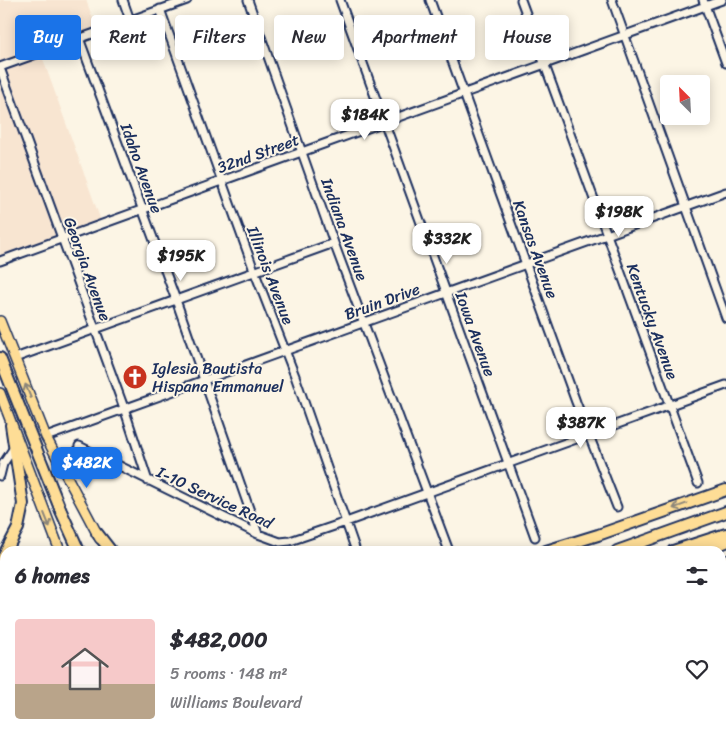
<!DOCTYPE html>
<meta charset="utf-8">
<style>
body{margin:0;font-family:Sriracha,sans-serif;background:#f2f2f3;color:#2b2b33;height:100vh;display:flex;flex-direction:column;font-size:19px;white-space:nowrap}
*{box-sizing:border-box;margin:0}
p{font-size:16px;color:#7c7c81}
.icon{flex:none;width:28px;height:28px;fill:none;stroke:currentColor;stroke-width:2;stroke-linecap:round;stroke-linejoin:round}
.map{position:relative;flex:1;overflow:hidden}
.panel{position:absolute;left:0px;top:546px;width:726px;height:196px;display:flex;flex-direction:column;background:#fff;border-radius:15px 15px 0 0;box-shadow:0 2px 12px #0003}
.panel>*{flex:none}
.hud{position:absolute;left:15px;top:15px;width:696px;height:45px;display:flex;gap:10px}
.needle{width:32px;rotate:336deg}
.fabs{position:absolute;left:660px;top:75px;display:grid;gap:10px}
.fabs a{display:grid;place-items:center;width:50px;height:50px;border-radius:5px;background:#fff;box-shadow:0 2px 12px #0003;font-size:25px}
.price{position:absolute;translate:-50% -42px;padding:0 11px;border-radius:10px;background:#fff;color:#222;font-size:16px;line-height:32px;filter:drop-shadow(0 1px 2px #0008)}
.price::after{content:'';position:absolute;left:50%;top:30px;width:15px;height:11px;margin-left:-8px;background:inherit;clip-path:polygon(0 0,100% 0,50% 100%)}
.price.active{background:#1a73e8;color:#fff}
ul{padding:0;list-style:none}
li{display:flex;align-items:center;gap:15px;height:125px;padding:0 15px}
li span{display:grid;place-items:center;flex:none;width:140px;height:100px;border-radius:5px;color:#555}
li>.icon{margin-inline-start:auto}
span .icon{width:60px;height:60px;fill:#fffc;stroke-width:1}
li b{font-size:21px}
h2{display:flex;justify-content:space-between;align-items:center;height:60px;padding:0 15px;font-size:21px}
.tag{padding:0 18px;border-radius:5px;background:#fff;box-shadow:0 2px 12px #0003;font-size:18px;line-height:45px}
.tag.active{background:#1a73e8;color:#fff}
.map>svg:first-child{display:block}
.built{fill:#f8e5d1}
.water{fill:#9dcffa;stroke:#698fbc}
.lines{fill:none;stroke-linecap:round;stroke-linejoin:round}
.minor-casing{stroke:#1b2f5e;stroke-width:11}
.major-casing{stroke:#1b2f5e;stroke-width:12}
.highway-casing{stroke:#1b2f5e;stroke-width:14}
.minor{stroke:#fcf5e5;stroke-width:7}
.major{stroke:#fedd96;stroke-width:9}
.highway{stroke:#fedd96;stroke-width:10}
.oneway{stroke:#8c867a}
.labels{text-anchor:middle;stroke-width:4;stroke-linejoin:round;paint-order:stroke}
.street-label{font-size:16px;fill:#1b2f5e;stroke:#fcf5e5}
.poi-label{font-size:16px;fill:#1b2f5e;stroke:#fcf5e5;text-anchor:start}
</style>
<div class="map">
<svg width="726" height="742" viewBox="0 0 726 742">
<rect width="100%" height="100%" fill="#fcf5e5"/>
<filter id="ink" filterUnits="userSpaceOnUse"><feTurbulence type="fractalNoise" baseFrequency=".02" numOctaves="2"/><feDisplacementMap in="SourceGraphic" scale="10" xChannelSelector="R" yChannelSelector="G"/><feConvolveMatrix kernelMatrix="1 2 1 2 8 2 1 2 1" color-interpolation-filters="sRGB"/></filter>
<g filter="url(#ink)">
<!-- built -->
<path class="built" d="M 0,0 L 86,0 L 96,27 L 39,48 L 101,221 L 0,257 Z
M 726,611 L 726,742 L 363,742 L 376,738 L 721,738 L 721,613 Z"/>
<!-- water -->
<path class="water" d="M 310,738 L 352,738 L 339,742 L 297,742 Z"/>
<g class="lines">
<defs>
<path id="minor" d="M 123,0 L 130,20
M 248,0 L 334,243 L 449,551
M 340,0 L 535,537
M 430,0 L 576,402 L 617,507
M 521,0 L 698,483
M 612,0 L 726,318
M 703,0 L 726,63
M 160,9 L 255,273 L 295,376 L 356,551
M 79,38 L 176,300 L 258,534
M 0,67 L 187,0
M 0,68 L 124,408 L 148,481
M 0,261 L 722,0
M 15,358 L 334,243
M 46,437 L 726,192
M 79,446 L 258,534 L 280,542 L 290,541 L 346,522 L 726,385
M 0,476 L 3,464 L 15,446"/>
<path id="major" d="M 0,321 L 46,437 L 100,539
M 0,393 L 60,551
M 133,738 L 134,742"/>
<path id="highway" d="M 0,358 L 61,511 L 79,551
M 97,533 L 111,551
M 6,551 L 18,528 L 23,504 L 11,425
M 546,551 L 598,535 L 726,490
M 617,551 L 726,512
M 673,551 L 726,534
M 701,551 L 726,542
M 0,563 L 5,554
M 721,563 L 726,561
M 0,582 L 5,579
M 0,597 L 5,593
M 0,663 L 5,668
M 0,700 L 5,700
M 13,742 L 18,738
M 87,742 L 100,738
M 167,742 L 180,738
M 212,742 L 224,738
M 250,742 L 262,738"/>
</defs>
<!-- minor casing -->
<use href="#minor" class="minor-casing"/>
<!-- major casing -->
<use href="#major" class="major-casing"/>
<!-- highway casing -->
<use href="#highway" class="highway-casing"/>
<!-- minor -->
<use href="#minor" class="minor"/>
<!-- major -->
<use href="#major" class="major"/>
<!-- highway -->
<use href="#highway" class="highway"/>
</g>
<!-- one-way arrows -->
<defs><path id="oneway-shaft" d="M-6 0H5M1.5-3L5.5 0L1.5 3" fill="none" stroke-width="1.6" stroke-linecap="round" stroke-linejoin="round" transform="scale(1.25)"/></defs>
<g class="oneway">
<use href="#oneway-shaft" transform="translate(28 391) rotate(-112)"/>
<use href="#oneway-shaft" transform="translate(680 506) rotate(160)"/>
<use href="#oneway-shaft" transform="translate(47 520) rotate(68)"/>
</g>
</g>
<!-- icons -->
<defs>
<symbol id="church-disc" viewBox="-11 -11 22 22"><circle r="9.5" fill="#c8321e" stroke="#fcf5e5"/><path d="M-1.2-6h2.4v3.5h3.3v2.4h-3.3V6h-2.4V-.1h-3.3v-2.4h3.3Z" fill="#fff"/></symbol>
</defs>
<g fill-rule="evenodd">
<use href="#church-disc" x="121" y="363" width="28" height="28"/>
</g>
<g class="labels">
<!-- street labels -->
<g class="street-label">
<text transform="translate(258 153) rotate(-20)" y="6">32nd Street</text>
<text transform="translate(142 168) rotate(70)" y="6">Idaho Avenue</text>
<text transform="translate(345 229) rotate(70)" y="6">Indiana Avenue</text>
<text transform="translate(536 249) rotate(70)" y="6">Kansas Avenue</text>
<text transform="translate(88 269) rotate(70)" y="6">Georgia Avenue</text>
<text transform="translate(271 275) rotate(69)" y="6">Illinois Avenue</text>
<text transform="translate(382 301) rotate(-20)" y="6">Bruin Drive</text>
<text transform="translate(653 321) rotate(70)" y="6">Kentucky Avenue</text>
<text transform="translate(476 334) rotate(70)" y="6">Iowa Avenue</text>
<text transform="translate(215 497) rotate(25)" y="6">I-10 Service Road</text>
</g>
<!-- poi labels -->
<g class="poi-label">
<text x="152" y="374">Iglesia Bautista<tspan x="152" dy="18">Hispana Emmanuel</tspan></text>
</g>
</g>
</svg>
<div class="fabs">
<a><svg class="needle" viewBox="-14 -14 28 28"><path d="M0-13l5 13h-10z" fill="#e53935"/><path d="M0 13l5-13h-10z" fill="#7c7c81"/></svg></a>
</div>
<b class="price" style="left:365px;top:141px">$184K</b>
<b class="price" style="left:619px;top:238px">$198K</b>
<b class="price" style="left:447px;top:265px">$332K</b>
<b class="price" style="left:181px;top:282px">$195K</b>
<b class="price" style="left:581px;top:449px">$387K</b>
<b class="price active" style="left:87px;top:489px">$482K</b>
<div class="hud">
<a class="tag active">Buy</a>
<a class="tag">Rent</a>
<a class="tag">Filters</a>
<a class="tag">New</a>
<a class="tag">Apartment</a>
<a class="tag">House</a>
</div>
<section class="panel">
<h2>6 homes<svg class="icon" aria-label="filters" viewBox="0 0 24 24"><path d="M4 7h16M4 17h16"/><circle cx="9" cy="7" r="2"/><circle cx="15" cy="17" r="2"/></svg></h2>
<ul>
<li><span style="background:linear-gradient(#f6c9c9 65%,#b9a48a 0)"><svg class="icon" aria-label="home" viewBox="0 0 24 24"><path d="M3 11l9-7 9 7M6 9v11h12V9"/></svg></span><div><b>$482,000</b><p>5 rooms · 148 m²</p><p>Williams Boulevard</p></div><svg class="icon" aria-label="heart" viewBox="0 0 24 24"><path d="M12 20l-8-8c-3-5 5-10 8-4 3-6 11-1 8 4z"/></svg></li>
</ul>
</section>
</div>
